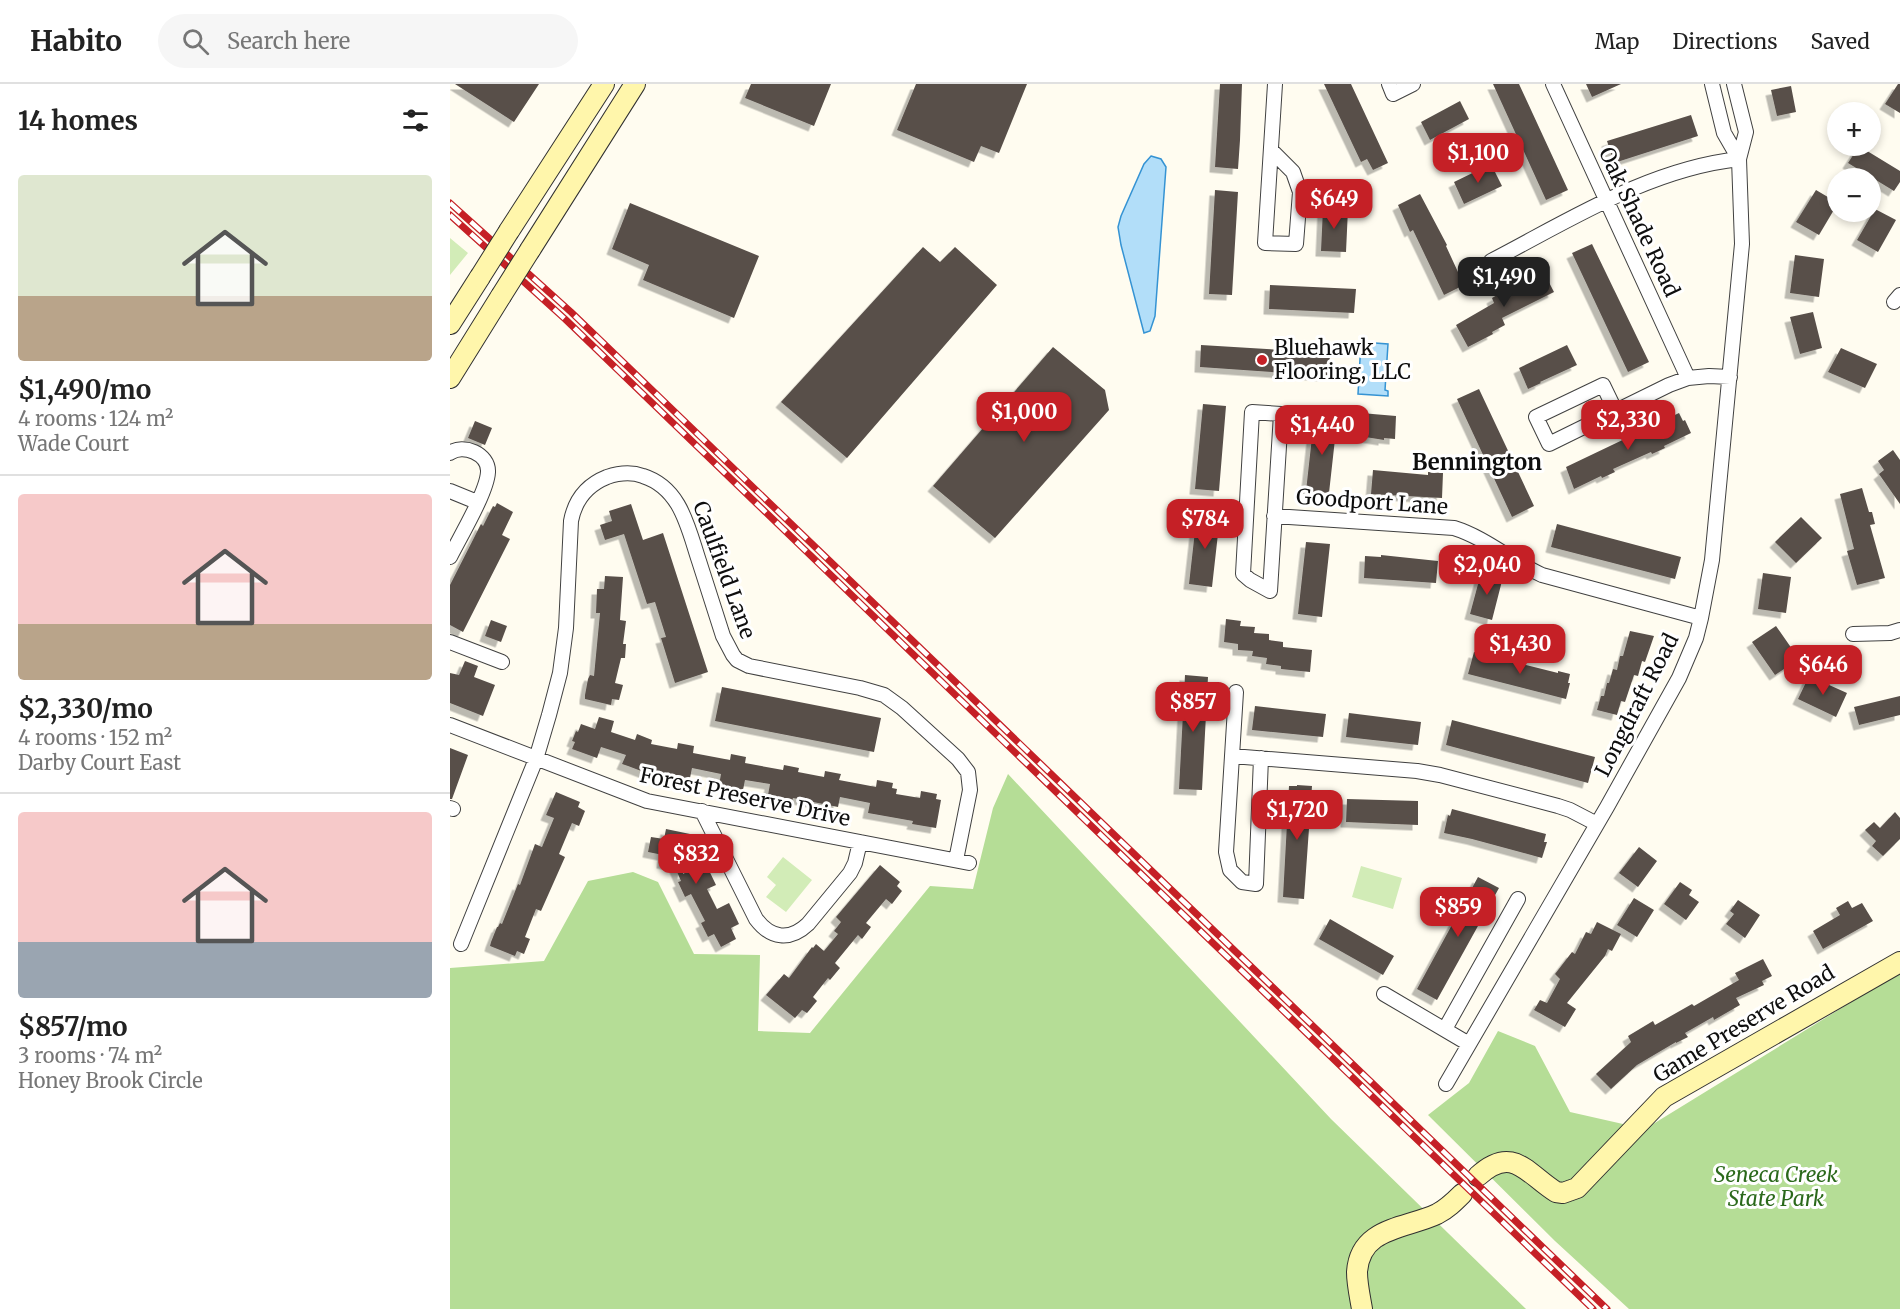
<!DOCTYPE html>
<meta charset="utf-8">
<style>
body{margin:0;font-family:Merriweather,serif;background:#f6f6f6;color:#222;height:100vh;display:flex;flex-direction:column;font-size:22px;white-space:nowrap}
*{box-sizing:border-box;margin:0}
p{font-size:20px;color:#767676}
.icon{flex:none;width:33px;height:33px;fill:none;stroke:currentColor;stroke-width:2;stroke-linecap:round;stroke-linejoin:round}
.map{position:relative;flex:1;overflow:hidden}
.drawer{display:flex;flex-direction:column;background:#fff;width:450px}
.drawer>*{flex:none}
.tools{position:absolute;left:1377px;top:18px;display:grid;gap:12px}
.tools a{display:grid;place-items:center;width:54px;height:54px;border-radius:50%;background:#fff;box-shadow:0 3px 9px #0003;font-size:30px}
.price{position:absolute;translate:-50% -51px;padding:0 14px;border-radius:12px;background:#c52026;color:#fff;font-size:20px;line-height:39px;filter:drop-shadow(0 2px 3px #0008)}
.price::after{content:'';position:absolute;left:50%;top:36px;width:18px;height:14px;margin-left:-9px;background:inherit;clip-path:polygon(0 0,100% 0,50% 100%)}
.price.active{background:#222;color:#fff}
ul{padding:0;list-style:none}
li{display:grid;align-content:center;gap:12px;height:318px;padding:0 18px}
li+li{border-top:2px solid #e0e0e0}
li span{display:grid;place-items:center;height:186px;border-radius:6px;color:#555}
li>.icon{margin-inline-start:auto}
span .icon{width:108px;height:108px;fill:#fffc;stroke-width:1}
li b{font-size:26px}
h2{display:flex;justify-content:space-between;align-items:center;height:72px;padding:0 18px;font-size:26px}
header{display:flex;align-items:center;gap:36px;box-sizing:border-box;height:84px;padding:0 30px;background:#fff;border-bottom:2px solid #e0e0e0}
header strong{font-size:28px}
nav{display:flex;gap:33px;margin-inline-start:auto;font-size:21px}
.search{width:420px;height:54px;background:#f6f6f6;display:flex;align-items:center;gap:15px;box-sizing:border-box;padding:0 21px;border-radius:33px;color:#767676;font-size:22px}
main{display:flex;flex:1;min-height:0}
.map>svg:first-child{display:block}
.green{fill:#d2ecb7}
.forest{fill:#b5dd96}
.water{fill:#b2def9;stroke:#3593d3;stroke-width:1.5}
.building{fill:#584f4a;filter:url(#shadow)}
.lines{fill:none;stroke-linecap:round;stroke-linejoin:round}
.street-casing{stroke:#414141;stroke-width:16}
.secondary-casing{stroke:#303030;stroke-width:22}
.street{stroke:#fff;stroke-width:14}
.secondary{stroke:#fff6ab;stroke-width:20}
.rail-casing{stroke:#c52026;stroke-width:7}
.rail{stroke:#fff;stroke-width:4.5;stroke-dasharray:14;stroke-linecap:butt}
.secondary-bridge-casing{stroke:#303030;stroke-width:22;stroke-linecap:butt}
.secondary-bridge{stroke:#fff6ab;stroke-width:20}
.poi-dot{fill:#c52026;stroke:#fff;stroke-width:2}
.labels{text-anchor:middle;stroke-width:6;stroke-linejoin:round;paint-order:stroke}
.street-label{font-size:21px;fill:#0e0e0e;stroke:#fff}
.poi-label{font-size:21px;fill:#0e0e0e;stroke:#fff;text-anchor:start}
.park-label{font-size:21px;font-style:italic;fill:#2b691b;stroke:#fff}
.neighbourhood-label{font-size:22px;font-weight:bold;fill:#0e0e0e;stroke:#fff}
</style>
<header>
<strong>Habito</strong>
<div class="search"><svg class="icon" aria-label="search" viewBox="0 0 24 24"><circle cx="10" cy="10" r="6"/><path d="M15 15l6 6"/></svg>Search here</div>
<nav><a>Map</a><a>Directions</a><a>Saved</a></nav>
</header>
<main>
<section class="drawer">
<h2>14 homes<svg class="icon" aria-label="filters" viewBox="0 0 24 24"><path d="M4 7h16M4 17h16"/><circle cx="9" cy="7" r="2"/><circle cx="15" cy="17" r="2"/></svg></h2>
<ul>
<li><span style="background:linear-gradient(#dfe7d0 65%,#b9a48a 0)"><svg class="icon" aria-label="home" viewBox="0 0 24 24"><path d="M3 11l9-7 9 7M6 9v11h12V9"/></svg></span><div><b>$1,490/mo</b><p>4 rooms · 124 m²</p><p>Wade Court</p></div></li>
<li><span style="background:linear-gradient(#f6c9c9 70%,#b9a48a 0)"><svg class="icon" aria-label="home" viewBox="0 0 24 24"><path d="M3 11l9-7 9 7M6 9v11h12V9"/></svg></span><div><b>$2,330/mo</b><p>4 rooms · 152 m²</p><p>Darby Court East</p></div></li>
<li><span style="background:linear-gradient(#f6c9c9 70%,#9aa5b1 0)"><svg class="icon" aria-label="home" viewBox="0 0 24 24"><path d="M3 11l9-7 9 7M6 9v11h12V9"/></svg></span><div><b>$857/mo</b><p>3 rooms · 74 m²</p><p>Honey Brook Circle</p></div></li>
</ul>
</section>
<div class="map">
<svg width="1450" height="1225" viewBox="0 0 1450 1225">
<defs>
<filter id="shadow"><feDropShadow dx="-5.5" dy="5.5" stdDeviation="0" flood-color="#0004"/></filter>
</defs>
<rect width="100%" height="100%" fill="#fffcf0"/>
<!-- green -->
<path class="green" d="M 0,154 L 18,169 L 0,191 Z
M 333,773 L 362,796 L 336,828 L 316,813 L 326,801 L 317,793 Z
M 911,782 L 952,794 L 943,825 L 902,813 Z"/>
<!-- forest -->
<path class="forest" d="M 558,690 L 881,1035 L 1076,1225 L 0,1225 L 0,884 L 94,877 L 138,797 L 183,788 L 208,798 L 244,870 L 310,871 L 308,947 L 360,949 L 480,802 L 523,805 L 543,724 Z
M 1450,888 L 1450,1225 L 1179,1225 L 1105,1157 L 978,1031 L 1019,999 L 1048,947 L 1085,962 L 1120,1028 L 1195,1045 Z"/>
<!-- water -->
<path class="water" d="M 701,72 L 711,75 L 716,83 L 705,232 L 700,247 L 694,249 L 671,161 L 668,143 L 671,132 L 694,80 Z
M 911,258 L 938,260 L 935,306 L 938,307 L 938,312 L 908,310 Z"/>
<!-- building -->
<path class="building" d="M 5,0 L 89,0 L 64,38 Z
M 301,0 L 381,0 L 364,42 L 295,14 Z
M 466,0 L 577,0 L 549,69 L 531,62 L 524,78 L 447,46 Z
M 770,0 L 792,0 L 790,56 L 788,85 L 765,83 Z
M 874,0 L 901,0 L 938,79 L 923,86 L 917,75 L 911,78 Z
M 1043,0 L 1069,0 L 1118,106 L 1096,116 Z
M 1136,0 L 1171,0 L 1142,13 Z
M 1448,0 L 1450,0 L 1450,29 L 1435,20 Z
M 1341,2 L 1346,28 L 1327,32 L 1321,6 Z
M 1010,17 L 1019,35 L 980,56 L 971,38 Z
M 1241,31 L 1248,52 L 1164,79 L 1157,57 Z
M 1409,62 L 1450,87 L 1450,98 L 1444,107 L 1398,79 Z
M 1041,80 L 1052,102 L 1014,120 L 1004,98 Z
M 765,106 L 788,108 L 782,211 L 759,210 Z
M 1366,106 L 1388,119 L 1369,151 L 1346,138 Z
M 970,110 L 997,161 L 996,162 L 1014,201 L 994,211 L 963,146 L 960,148 L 948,121 Z
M 180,119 L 309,172 L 284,234 L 193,196 L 199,181 L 162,165 Z
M 873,124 L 898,125 L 896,168 L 871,167 Z
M 1425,125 L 1446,136 L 1428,168 L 1407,156 Z
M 1142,160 L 1199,278 L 1178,288 L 1122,169 Z
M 473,163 L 490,178 L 505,163 L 547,201 L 397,374 L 331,318 Z
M 1345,171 L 1374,175 L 1369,213 L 1340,209 Z
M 1092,185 L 1104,208 L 1052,234 L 1055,241 L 1042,248 L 1043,250 L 1018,263 L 1006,241 L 1044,219 L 1042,214 Z
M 820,201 L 906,205 L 904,229 L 819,225 Z
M 1363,228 L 1372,264 L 1350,270 L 1340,233 Z
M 751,261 L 880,269 L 879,292 L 750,283 Z
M 1117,261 L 1127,281 L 1090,298 L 1091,299 L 1078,305 L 1069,284 Z
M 603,263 L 655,306 L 659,326 L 545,454 L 483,402 Z
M 1391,264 L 1427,280 L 1415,304 L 1378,288 Z
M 1029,305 L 1084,422 L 1062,433 L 1007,315 Z
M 753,320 L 776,322 L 769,407 L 745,405 Z
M 911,329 L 946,332 L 945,355 L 934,354 L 934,356 L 909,352 Z
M 1229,329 L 1233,337 L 1235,336 L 1241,349 L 1214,362 L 1215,364 L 1202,370 L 1201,368 L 1163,385 L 1165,388 L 1152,394 L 1151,392 L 1124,405 L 1116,383 Z
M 864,335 L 887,337 L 879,409 L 856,407 Z
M 25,337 L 42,344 L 35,361 L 18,354 Z
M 1443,366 L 1450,376 L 1450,420 L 1429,390 L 1434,386 L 1428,377 Z
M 923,386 L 978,391 L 978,388 L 993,389 L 992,414 L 921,410 Z
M 1412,404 L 1419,428 L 1422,428 L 1425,440 L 1420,441 L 1435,494 L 1407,501 L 1397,467 L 1404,465 L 1390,410 Z
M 47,419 L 63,428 L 52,451 L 60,455 L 13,548 L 0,541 L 0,501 L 31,440 L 33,442 L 43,422 L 45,423 Z
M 181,420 L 193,456 L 213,449 L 258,588 L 225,599 L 211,554 L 216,553 L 205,518 L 197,520 L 174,450 L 155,456 L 150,441 L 162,437 L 159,427 Z
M 747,429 L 770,432 L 762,503 L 739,500 Z
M 1351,433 L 1372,454 L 1346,479 L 1325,458 Z
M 1107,440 L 1231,473 L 1225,495 L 1101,463 Z
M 856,458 L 880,460 L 872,533 L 848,530 Z
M 931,471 L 988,477 L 986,499 L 914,494 L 915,472 L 931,473 Z
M 1031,489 L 1053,493 L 1042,536 L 1020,530 Z
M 1313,489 L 1341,493 L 1336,529 L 1308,525 Z
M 155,492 L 173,493 L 170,536 L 176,537 L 173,560 L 176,560 L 175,574 L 171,574 L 165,599 L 173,601 L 169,616 L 162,615 L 161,621 L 135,615 L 135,611 L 138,595 L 140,591 L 144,592 L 150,529 L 146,529 L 147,505 L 154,505 Z
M 776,535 L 791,537 L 790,542 L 805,543 L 804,549 L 819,550 L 819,556 L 833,558 L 833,563 L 862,566 L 860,588 L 831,585 L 831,582 L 816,580 L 817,574 L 802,572 L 803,567 L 788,566 L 788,560 L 774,558 Z
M 41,536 L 57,542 L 51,558 L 35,552 Z
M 1326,542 L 1349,575 L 1325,591 L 1302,558 Z
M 1180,547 L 1204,552 L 1195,578 L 1192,577 L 1188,592 L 1184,591 L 1175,618 L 1171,617 L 1167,631 L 1147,626 L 1151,612 L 1154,612 L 1157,599 L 1159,599 L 1163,585 L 1167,586 L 1170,572 L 1173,572 Z
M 1024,568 L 1108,589 L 1108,587 L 1120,590 L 1118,599 L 1120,599 L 1116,615 L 1018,590 Z
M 15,577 L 28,582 L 24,593 L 45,601 L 33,632 L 0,619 L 0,589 L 9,591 Z
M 735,591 L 758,593 L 752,706 L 729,705 Z
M 1359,592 L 1397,609 L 1386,633 L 1348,615 Z
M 272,603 L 431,634 L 424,668 L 265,637 Z
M 1450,612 L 1450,631 L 1409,641 L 1404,623 Z
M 805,622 L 876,630 L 873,653 L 802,646 Z
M 899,629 L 971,638 L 968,661 L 896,653 Z
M 149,633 L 164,637 L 161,648 L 185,656 L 187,650 L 202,656 L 201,660 L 227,665 L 228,659 L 244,662 L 243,669 L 280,676 L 281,670 L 296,673 L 295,679 L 333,686 L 334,681 L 349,684 L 348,688 L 374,693 L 375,687 L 391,690 L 389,696 L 426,703 L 427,696 L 443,699 L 442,704 L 447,705 L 446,710 L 470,714 L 471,707 L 487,710 L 486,715 L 491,716 L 486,744 L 462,740 L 463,737 L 418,729 L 420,719 L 390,713 L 388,723 L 343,714 L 342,717 L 327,714 L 318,711 L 320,700 L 295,696 L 293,706 L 269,701 L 271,690 L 242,684 L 239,699 L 207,693 L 178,682 L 172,680 L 176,671 L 151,663 L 147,674 L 122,665 L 125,658 L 122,657 L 126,647 L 128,648 L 131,640 L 145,645 Z
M 1002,636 L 1145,673 L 1138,699 L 996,661 Z
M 0,664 L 18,671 L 2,715 L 0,715 Z
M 847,701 L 862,702 L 854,815 L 833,813 L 839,702 L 847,702 Z
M 106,708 L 130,718 L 128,723 L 135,727 L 129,742 L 122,739 L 109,770 L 115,773 L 91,827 L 86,825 L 75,853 L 80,855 L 74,870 L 67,867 L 65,872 L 40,862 L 41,858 L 47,843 L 48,843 L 50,839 L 52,840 L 68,800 L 70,801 L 85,760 L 92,763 L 104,734 L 96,731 Z
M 897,715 L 968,717 L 968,741 L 896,738 Z
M 1002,725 L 1096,750 L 1094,758 L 1097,758 L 1092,774 L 1022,755 L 994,749 L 998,731 L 1000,732 Z
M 1445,728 L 1450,734 L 1450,755 L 1433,772 L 1422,762 L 1426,757 L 1415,746 L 1424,738 L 1430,744 Z
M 216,745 L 240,750 L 233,790 L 255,778 L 266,801 L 257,805 L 267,825 L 279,819 L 289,840 L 281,844 L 286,855 L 271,863 L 264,850 L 258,853 L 251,839 L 255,837 L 241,810 L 235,813 L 228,798 L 231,797 L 224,781 L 212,779 L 213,771 L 198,768 L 201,753 L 214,755 Z
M 1189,763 L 1207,777 L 1188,803 L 1169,789 Z
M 430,781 L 450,798 L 447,802 L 452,807 L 442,820 L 436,815 L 416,839 L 421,843 L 412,855 L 408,851 L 385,879 L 390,884 L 380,896 L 378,894 L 363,913 L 367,917 L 357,929 L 352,926 L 345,934 L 316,911 L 334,890 L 339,894 L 362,863 L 363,864 L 366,860 L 374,867 L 388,850 L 384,847 L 391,838 L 386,833 Z
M 1028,793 L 1049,804 L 987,916 L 967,905 Z
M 1230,798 L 1242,806 L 1239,811 L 1249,818 L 1236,836 L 1214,820 Z
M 1184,814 L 1204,826 L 1187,853 L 1167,841 Z
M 1288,816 L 1310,831 L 1295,854 L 1276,840 L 1284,830 L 1280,827 Z
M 1398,817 L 1402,824 L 1412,819 L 1423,837 L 1373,865 L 1363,847 L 1390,831 L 1386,824 Z
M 880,835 L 944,872 L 933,891 L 869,855 Z
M 1147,838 L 1171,850 L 1162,867 L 1158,865 L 1155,872 L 1117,919 L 1126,925 L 1115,943 L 1084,926 L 1090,916 L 1097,919 L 1110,895 L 1105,890 L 1122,868 L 1125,870 L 1136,848 L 1141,850 Z
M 1313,875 L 1322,892 L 1312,897 L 1314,901 L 1286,914 L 1290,921 L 1264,936 L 1263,933 L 1235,949 L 1238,953 L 1226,959 L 1226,958 L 1187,981 L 1161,1005 L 1146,990 L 1181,958 L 1178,952 L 1203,937 L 1205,941 L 1242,920 L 1244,922 L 1289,896 L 1285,889 Z"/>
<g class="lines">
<defs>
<path id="street" d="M 939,0 L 943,10 L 963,0
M 1103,0 L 1238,294
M 1262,0 L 1274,49 L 1289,75
M 821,66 L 843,88 L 850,108 L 846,160 L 815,159 L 825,0
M 1041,177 C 1120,136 1199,85 1289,75
M 1444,218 L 1450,211
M 802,328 L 831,330 L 820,507 L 800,496 L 793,490 Z
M 1166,328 L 1153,301 L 1086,333 L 1099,360 L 1219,301 L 1238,294 L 1259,292 L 1280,293
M 0,369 C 13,359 39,370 38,388 C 37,408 10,453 0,473
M 0,407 L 27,418
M 824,432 L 1004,444 C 1036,454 1061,477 1092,491 L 1251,534
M 1403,550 L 1440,549 L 1450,546
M 0,558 L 52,578
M 786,608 L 776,768 L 780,786 L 792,798 L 806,800 L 811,674
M 0,641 L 197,717 L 519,779
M 782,672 L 967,687 L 990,691 L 1108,722 L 1120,726 L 1147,740
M 0,724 L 3,725
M 252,727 L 306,835 C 321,855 340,857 358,840 L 400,789 L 405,779 L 410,758
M 11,860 L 86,675 L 99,631 L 110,589 L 116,544 L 121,437 C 125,416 137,401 157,393 C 169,389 182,388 193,392 C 231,404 238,444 249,477 C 257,502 265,527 273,552 L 283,571 L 287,576 L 299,582 L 410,604 L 434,611 L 452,624 L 508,675 L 518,688 L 520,706 L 506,776
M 934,910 L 1019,960
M 995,945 L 1068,815
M 996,1000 L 1157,723 L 1229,594 L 1246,554 L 1251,534 L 1262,476 L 1292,160 L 1289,75 L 1296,48 L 1284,0"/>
<path id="secondary" d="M 59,147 L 154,0
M 80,166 L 185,0
M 0,240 L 30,193
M 0,294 L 51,212
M 1028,1092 C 1063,1060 1077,1090 1106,1108 L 1113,1109 L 1127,1104 L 1214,1013 L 1450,878
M 912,1225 C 910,1213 907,1200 907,1188 C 910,1143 955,1145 987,1130 C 997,1125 1004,1118 1012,1110"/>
</defs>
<!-- street casing -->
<use href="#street" class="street-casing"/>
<!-- secondary casing -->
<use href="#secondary" class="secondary-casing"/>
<!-- street -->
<use href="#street" class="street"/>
<!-- secondary -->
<use href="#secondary" class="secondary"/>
<defs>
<path id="rail" d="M 0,119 L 121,228 L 1157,1225
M 0,131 L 115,235 L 1143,1225"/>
</defs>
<!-- rail casing -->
<use href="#rail" class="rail-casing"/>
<!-- rail -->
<use href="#rail" class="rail"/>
<defs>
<path id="secondary-bridge" d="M 30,193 L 59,147
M 51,212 L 80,166"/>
</defs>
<!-- secondary-bridge casing -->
<use href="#secondary-bridge" class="secondary-bridge-casing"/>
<!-- secondary-bridge -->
<use href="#secondary-bridge" class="secondary-bridge"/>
</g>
<!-- markers -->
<circle class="poi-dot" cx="812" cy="276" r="6"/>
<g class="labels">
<!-- street labels -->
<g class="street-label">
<text transform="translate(1189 138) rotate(65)" y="7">Oak Shade Road</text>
<text transform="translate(922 418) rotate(4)" y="7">Goodport Lane</text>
<text transform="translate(274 486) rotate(70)" y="7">Caulfield Lane</text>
<text transform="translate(1187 621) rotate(-63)" y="7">Longdraft Road</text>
<text transform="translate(295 713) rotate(12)" y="7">Forest Preserve Drive</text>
<text transform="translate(1294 940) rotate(-31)" y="7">Game Preserve Road</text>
</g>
<!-- poi labels -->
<g class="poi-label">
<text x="824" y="271">Bluehawk<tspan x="824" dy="24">Flooring, LLC</tspan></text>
</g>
<!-- park labels -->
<g class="park-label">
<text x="1326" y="1098">Seneca Creek<tspan x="1326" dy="24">State Park</tspan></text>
</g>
<!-- neighbourhood labels -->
<g class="neighbourhood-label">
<text x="1027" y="386">Bennington</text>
</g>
</g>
</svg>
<div class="tools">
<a>+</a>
<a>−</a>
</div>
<b class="price" style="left:1028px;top:100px">$1,100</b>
<b class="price" style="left:884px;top:146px">$649</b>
<b class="price active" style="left:1054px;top:224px">$1,490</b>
<b class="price" style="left:574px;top:359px">$1,000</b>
<b class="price" style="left:1178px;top:367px">$2,330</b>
<b class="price" style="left:872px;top:372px">$1,440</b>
<b class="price" style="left:755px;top:466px">$784</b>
<b class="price" style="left:1037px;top:512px">$2,040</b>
<b class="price" style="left:1070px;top:591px">$1,430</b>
<b class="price" style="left:1373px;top:612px">$646</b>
<b class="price" style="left:743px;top:649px">$857</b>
<b class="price" style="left:847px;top:757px">$1,720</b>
<b class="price" style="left:246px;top:801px">$832</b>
<b class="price" style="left:1008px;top:854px">$859</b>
</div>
</main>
